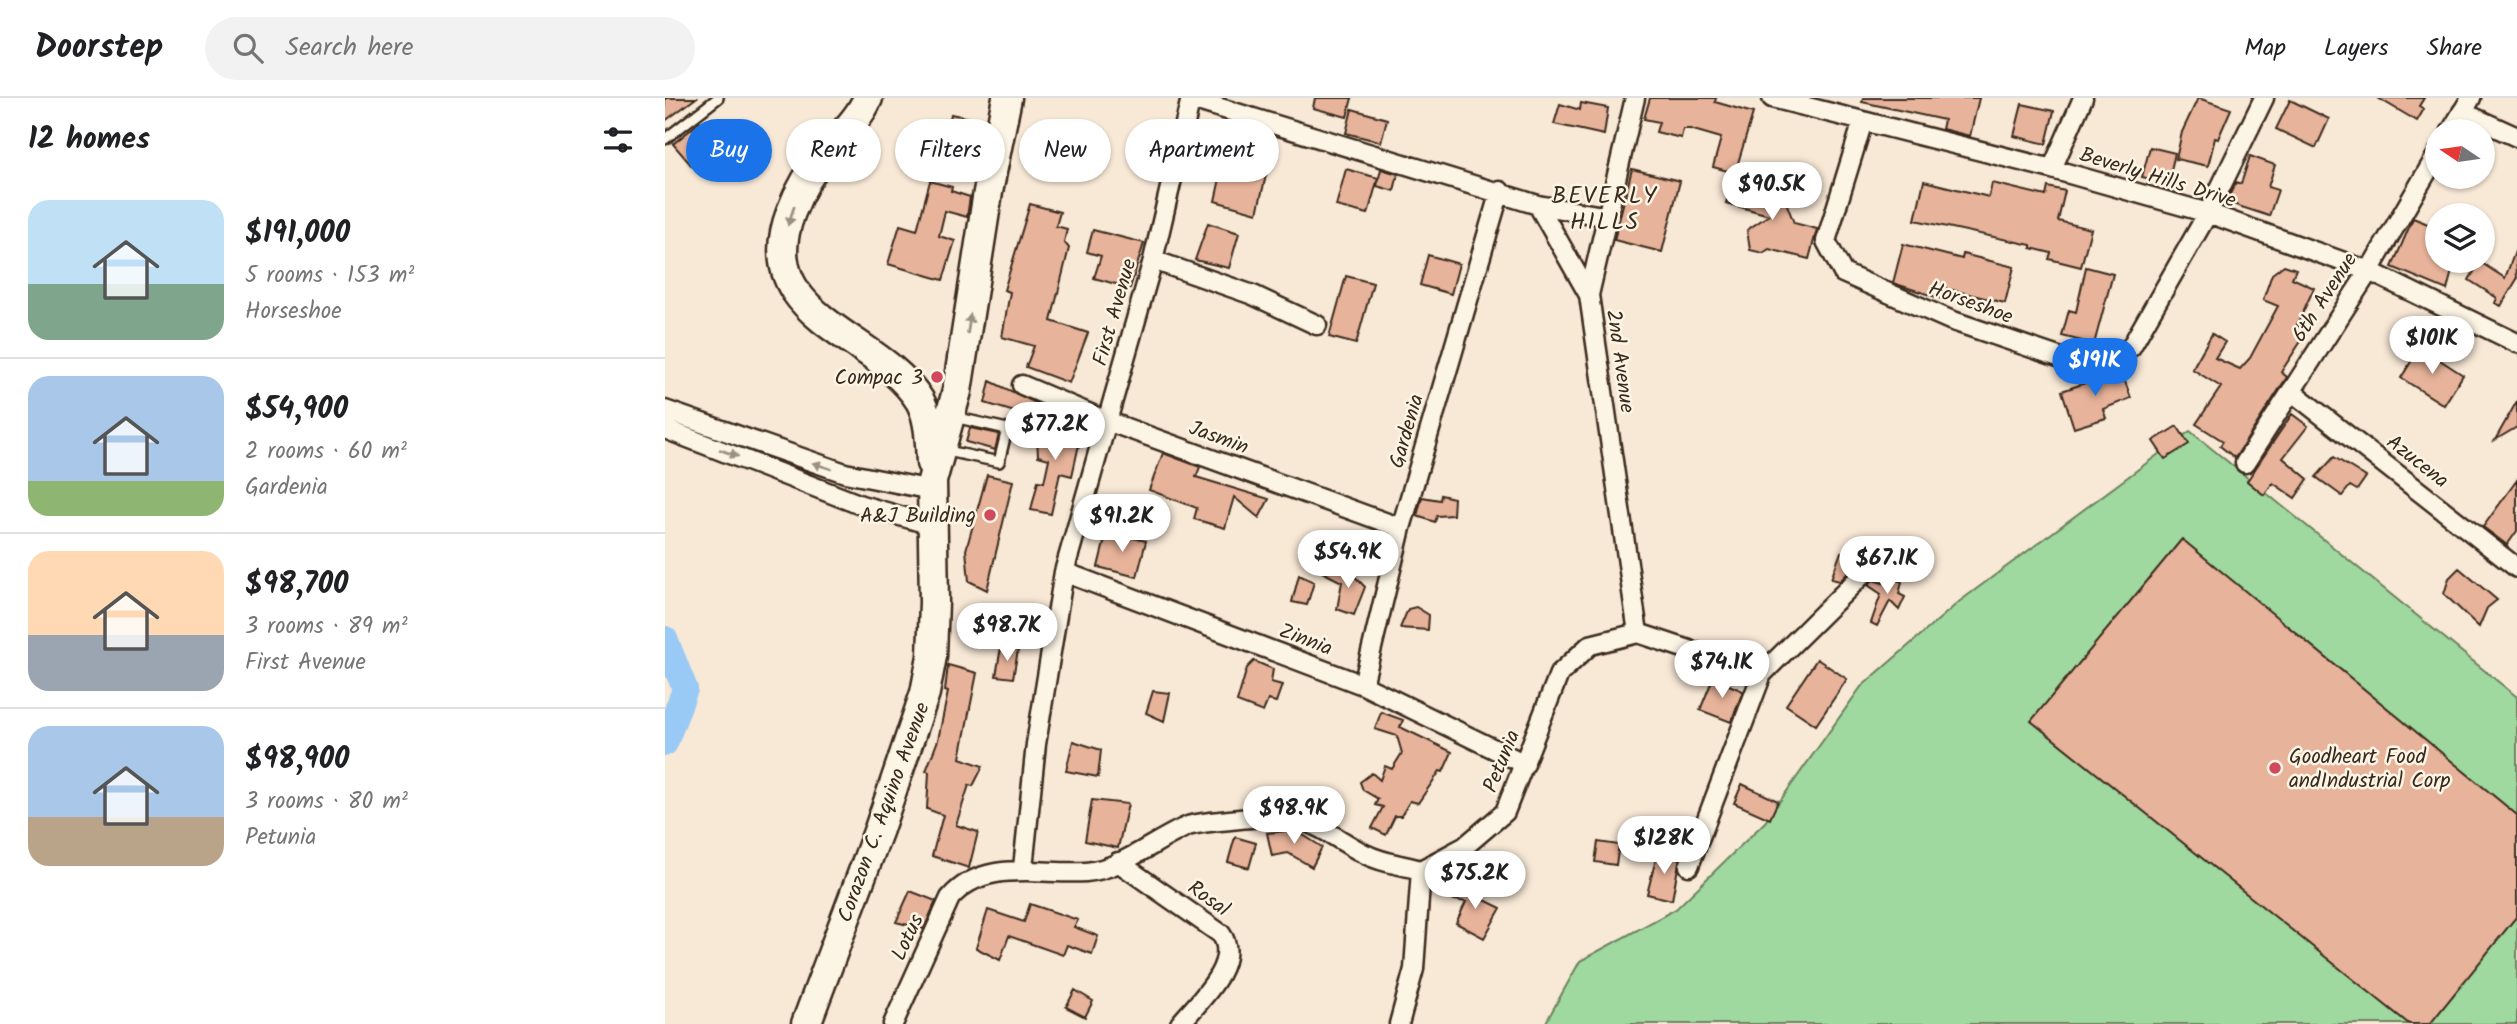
<!DOCTYPE html>
<meta charset="utf-8">
<style>
body{margin:0;font-family:Kalam,sans-serif;background:#f2f2f2;color:#202124;height:100vh;display:flex;flex-direction:column;font-size:26px;white-space:nowrap}
*{box-sizing:border-box;margin:0}
p{font-size:23px;color:#757577}
.icon{flex:none;width:38px;height:38px;fill:none;stroke:currentColor;stroke-width:2;stroke-linecap:round;stroke-linejoin:round}
.map{position:relative;flex:1;overflow:hidden}
.sheet{display:flex;flex-direction:column;background:#fff;width:665px}
.sheet>*{flex:none}
.banner{position:absolute;left:21px;top:21px;width:665px;height:63px;display:flex;gap:14px}
.needle{width:46px;rotate:283deg}
.controls{position:absolute;left:1760px;top:21px;display:grid;gap:14px}
.controls a{display:grid;place-items:center;width:70px;height:70px;border-radius:50%;background:#fff;box-shadow:0 2px 5px #0004;font-size:35px}
.price{position:absolute;translate:-50% -60px;padding:0 16px;border-radius:24px;background:#fff;color:#222;font-size:23px;line-height:46px;filter:drop-shadow(0 2px 4px #0008)}
.price::after{content:'';position:absolute;left:50%;top:42px;width:21px;height:16px;margin-left:-10px;background:inherit;clip-path:polygon(0 0,100% 0,50% 100%)}
.price.selected{background:#1a73e8;color:#fff}
ul{padding:0;list-style:none}
li{display:flex;align-items:center;gap:21px;height:175px;padding:0 28px}
li+li{border-top:2px solid #e0e0e0}
li span{display:grid;place-items:center;flex:none;width:196px;height:140px;border-radius:21px;color:#555}
li>.icon{margin-inline-start:auto}
span .icon{width:84px;height:84px;fill:#fffc;stroke-width:1}
li b{font-size:30px}
h2{display:flex;justify-content:space-between;align-items:center;height:84px;padding:0 28px;font-size:30px}
.chip{padding:0 24px;border-radius:32px;background:#fff;box-shadow:0 2px 5px #0004;font-size:24px;line-height:63px}
.chip.selected{background:#1a73e8;color:#fff}
header{display:flex;align-items:center;gap:42px;box-sizing:border-box;height:98px;padding:0 35px;background:#fff;border-bottom:2px solid #e0e0e0}
header strong{font-size:33px}
nav{display:flex;gap:38px;margin-inline-start:auto;font-size:24px}
.search{width:490px;height:63px;background:#f2f2f2;display:flex;align-items:center;gap:18px;box-sizing:border-box;padding:0 24px;border-radius:38px;color:#757577;font-size:26px}
main{display:flex;flex:1;min-height:0}
.map>svg:first-child{display:block}
.green{fill:#9fd99f;stroke:#6d825e;stroke-width:2}
.lines{fill:none;stroke-linecap:round;stroke-linejoin:round}
.river{stroke:#99caf5;stroke-width:26}
.building{fill:#e7b39a;stroke:#3b2a1e;stroke-width:2}
.lane-casing{stroke:#3b2a1e;stroke-width:14}
.street-casing{stroke:#3b2a1e;stroke-width:23}
.primary-casing{stroke:#3b2a1e;stroke-width:33}
.lane{stroke:#fcf5e5;stroke-width:9}
.street{stroke:#fcf5e5;stroke-width:18}
.primary{stroke:#fcf5e5;stroke-width:28}
.oneway{fill:#9c9082}
.poi-dot{fill:#d1495b;stroke:#fcf5e5;stroke-width:2.5}
.labels{text-anchor:middle;stroke-width:5;stroke-linejoin:round;paint-order:stroke}
.street-label{font-size:21px;fill:#3b2a1e;stroke:#fcf5e5}
.poi-label{font-size:21px;fill:#3b2a1e;stroke:#fcf5e5;text-anchor:end}
.neighbourhood-label{font-size:23px;letter-spacing:2px;fill:#3b2a1e;stroke:#fcf5e5}
</style>
<header>
<strong>Doorstep</strong>
<div class="search"><svg class="icon" aria-label="search" viewBox="0 0 24 24"><circle cx="10" cy="10" r="6"/><path d="M15 15l6 6"/></svg>Search here</div>
<nav><a>Map</a><a>Layers</a><a>Share</a></nav>
</header>
<main>
<section class="sheet">
<h2>12 homes<svg class="icon" aria-label="filters" viewBox="0 0 24 24"><path d="M4 7h16M4 17h16"/><circle cx="9" cy="7" r="2"/><circle cx="15" cy="17" r="2"/></svg></h2>
<ul>
<li><span style="background:linear-gradient(#bfe0f5 60%,#7fa58c 0)"><svg class="icon" aria-label="home" viewBox="0 0 24 24"><path d="M3 11l9-7 9 7M6 9v11h12V9"/></svg></span><div><b>$191,000</b><p>5 rooms · 153 m²</p><p>Horseshoe</p></div></li>
<li><span style="background:linear-gradient(#a9c7e8 75%,#8fb573 0)"><svg class="icon" aria-label="home" viewBox="0 0 24 24"><path d="M3 11l9-7 9 7M6 9v11h12V9"/></svg></span><div><b>$54,900</b><p>2 rooms · 60 m²</p><p>Gardenia</p></div></li>
<li><span style="background:linear-gradient(#ffd9b3 60%,#9aa5b1 0)"><svg class="icon" aria-label="home" viewBox="0 0 24 24"><path d="M3 11l9-7 9 7M6 9v11h12V9"/></svg></span><div><b>$98,700</b><p>3 rooms · 89 m²</p><p>First Avenue</p></div></li>
<li><span style="background:linear-gradient(#a9c7e8 65%,#b9a48a 0)"><svg class="icon" aria-label="home" viewBox="0 0 24 24"><path d="M3 11l9-7 9 7M6 9v11h12V9"/></svg></span><div><b>$98,900</b><p>3 rooms · 80 m²</p><p>Petunia</p></div></li>
</ul>
</section>
<div class="map">
<svg width="1852" height="926" viewBox="0 0 1852 926">
<rect width="100%" height="100%" fill="#f8e8d6"/>
<filter id="ink" filterUnits="userSpaceOnUse"><feTurbulence type="fractalNoise" baseFrequency=".0143" numOctaves="2"/><feDisplacementMap in="SourceGraphic" scale="14" xChannelSelector="R" yChannelSelector="G"/><feConvolveMatrix kernelMatrix="1 2 1 2 8 2 1 2 1" color-interpolation-filters="sRGB"/></filter>
<g filter="url(#ink)">
<!-- green -->
<path class="green" d="M 1525,333 L 1852,599 L 1852,926 L 880,926 L 915,863 L 1011,811 L 1100,724 L 1196,589 L 1295,503 Z"/>
<g class="lines">
<!-- river -->
<path class="river" d="M 0,541 L 20,591 L 0,645"/>
</g>
<!-- building -->
<path class="building" d="M 0,0 L 31,0 L 0,23 Z
M 650,0 L 687,0 L 682,19 L 648,10 Z
M 985,0 L 1051,0 L 1050,4 L 1088,15 L 1070,75 L 1048,69 L 1056,40 L 1025,31 L 1018,31 L 1016,40 L 991,34 L 994,24 L 979,21 Z
M 1198,0 L 1314,0 L 1305,38 L 1277,31 L 1279,22 L 1197,4 Z
M 1533,0 L 1566,11 L 1553,41 L 1550,40 L 1543,68 L 1511,61 L 1517,34 Z
M 1713,0 L 1759,0 L 1754,8 L 1759,11 L 1752,23 Z
M 1625,2 L 1664,21 L 1651,50 L 1611,31 Z
M 916,5 L 943,10 L 939,37 L 889,26 L 895,6 L 915,12 Z
M 1357,6 L 1389,13 L 1381,46 L 1349,38 Z
M 687,11 L 722,21 L 716,44 L 681,35 Z
M 286,16 L 315,22 L 312,36 L 283,30 Z
M 35,24 L 53,46 L 27,68 L 8,46 Z
M 562,49 L 604,65 L 592,115 L 550,103 Z
M 1485,49 L 1510,55 L 1503,85 L 1477,79 Z
M 1585,58 L 1610,67 L 1603,89 L 1613,92 L 1604,118 L 1561,104 L 1571,84 L 1576,86 Z
M 681,71 L 713,80 L 703,116 L 671,108 Z
M 716,71 L 733,76 L 729,93 L 712,88 Z
M 967,71 L 1015,83 L 997,154 L 949,142 Z
M 1067,82 L 1122,98 L 1121,104 L 1129,125 L 1152,131 L 1144,161 L 1104,151 L 1098,155 L 1085,152 L 1082,132 L 1104,117 L 1061,105 Z
M 265,83 L 287,89 L 286,93 L 305,99 L 302,119 L 280,113 L 274,138 L 290,143 L 278,182 L 223,166 L 235,127 L 252,132 Z
M 1259,83 L 1324,99 L 1327,85 L 1381,98 L 1383,89 L 1400,93 L 1393,123 L 1426,131 L 1416,169 L 1384,161 L 1386,155 L 1366,150 L 1366,147 L 1250,122 Z
M 365,106 L 395,114 L 391,128 L 402,131 L 399,144 L 404,150 L 386,223 L 423,235 L 404,285 L 361,269 L 369,248 L 337,239 L 345,194 L 339,192 Z
M 1748,120 L 1773,130 L 1768,159 L 1787,173 L 1782,192 L 1727,169 Z
M 543,125 L 574,135 L 564,170 L 530,162 Z
M 428,132 L 479,145 L 465,190 L 429,180 L 436,158 L 422,154 Z
M 1238,146 L 1297,161 L 1298,156 L 1349,169 L 1340,205 L 1279,190 L 1277,201 L 1228,185 Z
M 1851,151 L 1852,181 L 1836,208 L 1830,205 L 1832,200 L 1804,182 L 1815,164 L 1840,180 Z
M 763,157 L 794,166 L 786,196 L 755,187 Z
M 1619,167 L 1631,171 L 1627,180 L 1649,190 L 1632,227 L 1642,234 L 1616,274 L 1622,279 L 1570,360 L 1555,348 L 1558,343 L 1531,326 L 1556,289 L 1527,271 L 1547,236 L 1560,244 L 1550,260 L 1575,271 L 1585,260 L 1613,208 L 1598,202 L 1607,176 Z
M 1421,169 L 1448,176 L 1429,246 L 1397,238 L 1404,212 L 1411,214 Z
M 681,178 L 708,185 L 691,246 L 664,239 Z
M 1755,249 L 1798,277 L 1779,307 L 1736,280 Z
M 1455,270 L 1466,300 L 1438,311 L 1441,320 L 1409,330 L 1397,293 L 1432,281 L 1431,279 L 1442,278 Z
M 325,283 L 373,306 L 366,319 L 320,305 Z
M 1852,303 L 1852,329 L 1830,342 Z
M 1627,316 L 1643,328 L 1618,360 L 1643,381 L 1630,400 L 1608,385 L 1599,397 L 1582,383 Z
M 380,326 L 417,333 L 407,378 L 395,375 L 386,416 L 366,412 L 373,383 L 379,384 L 384,361 L 373,358 L 372,339 Z
M 1512,328 L 1524,346 L 1500,361 L 1488,343 Z
M 305,330 L 334,336 L 330,352 L 301,344 Z
M 498,355 L 535,369 L 531,379 L 604,401 L 594,420 L 569,399 L 560,430 L 529,421 L 532,410 L 484,392 Z
M 1669,359 L 1701,379 L 1692,392 L 1685,388 L 1677,398 L 1651,379 Z
M 322,377 L 348,383 L 322,492 L 304,483 L 301,452 Z
M 1852,382 L 1852,433 L 1842,447 L 1818,429 Z
M 776,397 L 789,400 L 788,417 L 772,418 L 770,424 L 752,418 L 757,399 L 775,402 Z
M 442,433 L 481,443 L 472,479 L 433,469 Z
M 1517,441 L 1852,717 L 1852,818 L 1765,926 L 1744,926 L 1366,623 Z
M 1176,454 L 1189,460 L 1184,474 L 1175,483 L 1166,481 Z
M 681,469 L 700,489 L 689,517 L 672,511 L 677,484 L 659,475 Z
M 1794,470 L 1832,502 L 1822,510 L 1814,529 L 1779,496 L 1784,480 Z
M 634,477 L 649,484 L 642,507 L 627,504 Z
M 1222,477 L 1237,484 L 1234,496 L 1240,499 L 1234,512 L 1225,503 L 1212,528 L 1206,525 L 1216,496 L 1203,487 L 1208,482 L 1218,485 Z
M 751,509 L 764,517 L 763,532 L 735,530 L 743,511 Z
M 336,549 L 353,552 L 348,580 L 331,578 Z
M 1152,561 L 1182,581 L 1151,627 L 1121,607 Z
M 589,563 L 608,571 L 606,584 L 617,587 L 611,604 L 603,602 L 598,614 L 572,604 L 582,570 Z
M 283,567 L 312,575 L 295,660 L 318,668 L 308,688 L 304,687 L 291,727 L 313,734 L 304,770 L 267,758 L 278,717 L 262,711 L 264,674 L 261,673 L 273,642 L 283,594 L 280,593 Z
M 1048,580 L 1078,593 L 1066,624 L 1035,612 Z
M 488,593 L 505,595 L 499,623 L 481,615 Z
M 716,614 L 738,622 L 735,629 L 787,654 L 778,674 L 775,673 L 753,705 L 745,703 L 736,718 L 730,718 L 721,737 L 707,730 L 718,709 L 710,707 L 713,701 L 698,692 L 695,684 L 707,675 L 715,682 L 720,668 L 727,671 L 737,655 L 732,638 L 710,631 Z
M 408,643 L 436,652 L 433,679 L 401,673 Z
M 1077,686 L 1113,703 L 1105,721 L 1069,705 Z
M 427,702 L 463,706 L 453,750 L 420,743 Z
M 630,732 L 657,749 L 647,769 L 623,755 L 607,758 L 602,735 Z
M 570,739 L 591,745 L 584,770 L 563,764 Z
M 933,744 L 954,747 L 951,767 L 930,764 Z
M 993,753 L 1015,759 L 1007,802 L 982,796 Z
M 793,783 L 804,789 L 803,794 L 836,810 L 819,840 L 791,825 L 801,804 L 784,801 Z
M 245,793 L 271,803 L 259,831 L 231,824 Z
M 365,806 L 413,822 L 409,829 L 433,838 L 427,856 L 402,847 L 398,857 L 344,838 L 335,862 L 311,850 L 323,812 L 359,824 Z
M 410,892 L 428,903 L 420,919 L 401,909 Z"/>
<g class="lines">
<defs>
<path id="lane" d="M 0,41 L 53,0
M 278,352 L 334,364 L 342,331 L 289,319"/>
<path id="street" d="M 970,0 L 924,197 L 973,535
M 1107,0 L 1387,71 L 1543,115 L 1704,173 L 1852,245
M 526,1 L 873,107 L 944,119
M 1797,14 L 1852,39
M 1198,23 L 1161,143 L 1178,175 L 1285,222 L 1405,263 L 1437,268 L 1466,249 L 1543,115 L 1599,0
M 1786,33 L 1806,0
M 1387,71 L 1418,0
M 873,107 L 924,197
M 488,162 L 588,197 L 652,227
M 357,287 L 442,323 L 736,430
M 1626,293 L 1852,470
M 0,312 L 180,375 L 267,392
M 0,331 L 196,407 L 267,427
M 1580,365 L 1704,173 L 1773,55
M 399,474 L 698,587 L 860,666
M 698,587 L 736,430 L 835,93
M 453,764 L 556,836 C 577,865 532,905 515,926
M 1024,768 L 1097,576 L 1197,477
M 358,770 L 371,646 L 399,474 L 488,162 L 526,0
M 228,926 L 285,800 C 319,760 375,777 421,774 C 457,771 490,742 523,728 C 534,724 610,717 623,719 C 651,723 676,744 700,756 C 717,765 738,767 756,772 L 799,749 L 840,714 L 894,576 L 925,547 L 973,535 L 1097,576
M 734,926 L 749,871 L 756,772"/>
<path id="primary" d="M 203,0 C 194,21 176,37 161,55 C 147,71 134,93 126,114 C 85,221 214,235 255,303 C 265,321 265,345 266,365
M 141,926 L 214,731 L 260,595 L 267,558 L 269,504 L 267,383 L 292,293 L 323,94 L 342,0"/>
</defs>
<!-- lane casing -->
<use href="#lane" class="lane-casing"/>
<!-- street casing -->
<use href="#street" class="street-casing"/>
<!-- primary casing -->
<use href="#primary" class="primary-casing"/>
<!-- lane -->
<use href="#lane" class="lane"/>
<!-- street -->
<use href="#street" class="street"/>
<!-- primary -->
<use href="#primary" class="primary"/>
</g>
<!-- one-way arrows -->
<defs><path id="oneway-solid" d="M-6-.8H1V-3.2L6.5 0L1 3.2V.8H-6Z" transform="scale(1.75)"/></defs>
<g class="oneway">
<use href="#oneway-solid" transform="translate(126 118) rotate(109)"/>
<use href="#oneway-solid" transform="translate(304 226) rotate(-81)"/>
<use href="#oneway-solid" transform="translate(64 355) rotate(20)"/>
<use href="#oneway-solid" transform="translate(157 368) rotate(-162)"/>
</g>
</g>
<!-- markers -->
<g class="poi-dot">
<circle cx="272" cy="279" r="7"/>
<circle cx="325" cy="417" r="7"/>
<circle cx="1610" cy="670" r="7"/>
</g>
<g class="labels">
<!-- street labels -->
<g class="street-label">
<text transform="translate(1493 79) rotate(17)" y="7">Beverly Hills Drive</text>
<text transform="translate(1659 199) rotate(-57)" y="7">6th Avenue</text>
<text transform="translate(1306 204) rotate(20)" y="7">Horseshoe</text>
<text transform="translate(449 214) rotate(-74)" y="7">First Avenue</text>
<text transform="translate(956 263) rotate(82)" y="7">2nd Avenue</text>
<text transform="translate(741 333) rotate(-74)" y="7">Gardenia</text>
<text transform="translate(554 339) rotate(20)" y="7">Jasmin</text>
<text transform="translate(1753 363) rotate(38)" y="7">Azucena</text>
<text transform="translate(641 541) rotate(21)" y="7">Zinnia</text>
<text transform="translate(836 663) rotate(-68)" y="7">Petunia</text>
<text transform="translate(218 714) rotate(-70)" y="7">Corazon C. Aquino Avenue</text>
<text transform="translate(544 800) rotate(36)" y="7">Rosal</text>
<text transform="translate(242 839) rotate(-65)" y="7">Lotus</text>
</g>
<!-- poi labels -->
<g class="poi-label">
<text x="258" y="286">Compac 3</text>
<text x="311" y="424">A&amp;J Building</text>
<text x="1624" y="665" text-anchor="start">Goodheart Food<tspan x="1624" dy="24">andIndustrial Corp</tspan></text>
</g>
<!-- neighbourhood labels -->
<g class="neighbourhood-label">
<text x="940" y="105">BEVERLY<tspan x="940" dy="26">HILLS</tspan></text>
</g>
</g>
</svg>
<div class="controls">
<a><svg class="needle" viewBox="-14 -14 28 28"><path d="M0-13l5 13h-10z" fill="#e53935"/><path d="M0 13l5-13h-10z" fill="#757577"/></svg></a>
<a><svg class="icon" aria-label="layers" viewBox="0 0 24 24"><path d="M12 4l9 5-9 5-9-5zM3 14l9 5 9-5"/></svg></a>
</div>
<b class="price" style="left:1107px;top:124px">$90.5K</b>
<b class="price" style="left:1767px;top:278px">$101K</b>
<b class="price selected" style="left:1430px;top:300px">$191K</b>
<b class="price" style="left:390px;top:364px">$77.2K</b>
<b class="price" style="left:457px;top:456px">$91.2K</b>
<b class="price" style="left:683px;top:492px">$54.9K</b>
<b class="price" style="left:1222px;top:498px">$67.1K</b>
<b class="price" style="left:342px;top:565px">$98.7K</b>
<b class="price" style="left:1057px;top:602px">$74.1K</b>
<b class="price" style="left:629px;top:748px">$98.9K</b>
<b class="price" style="left:999px;top:778px">$128K</b>
<b class="price" style="left:810px;top:813px">$75.2K</b>
<div class="banner">
<a class="chip selected">Buy</a>
<a class="chip">Rent</a>
<a class="chip">Filters</a>
<a class="chip">New</a>
<a class="chip">Apartment</a>
</div>
</div>
</main>
